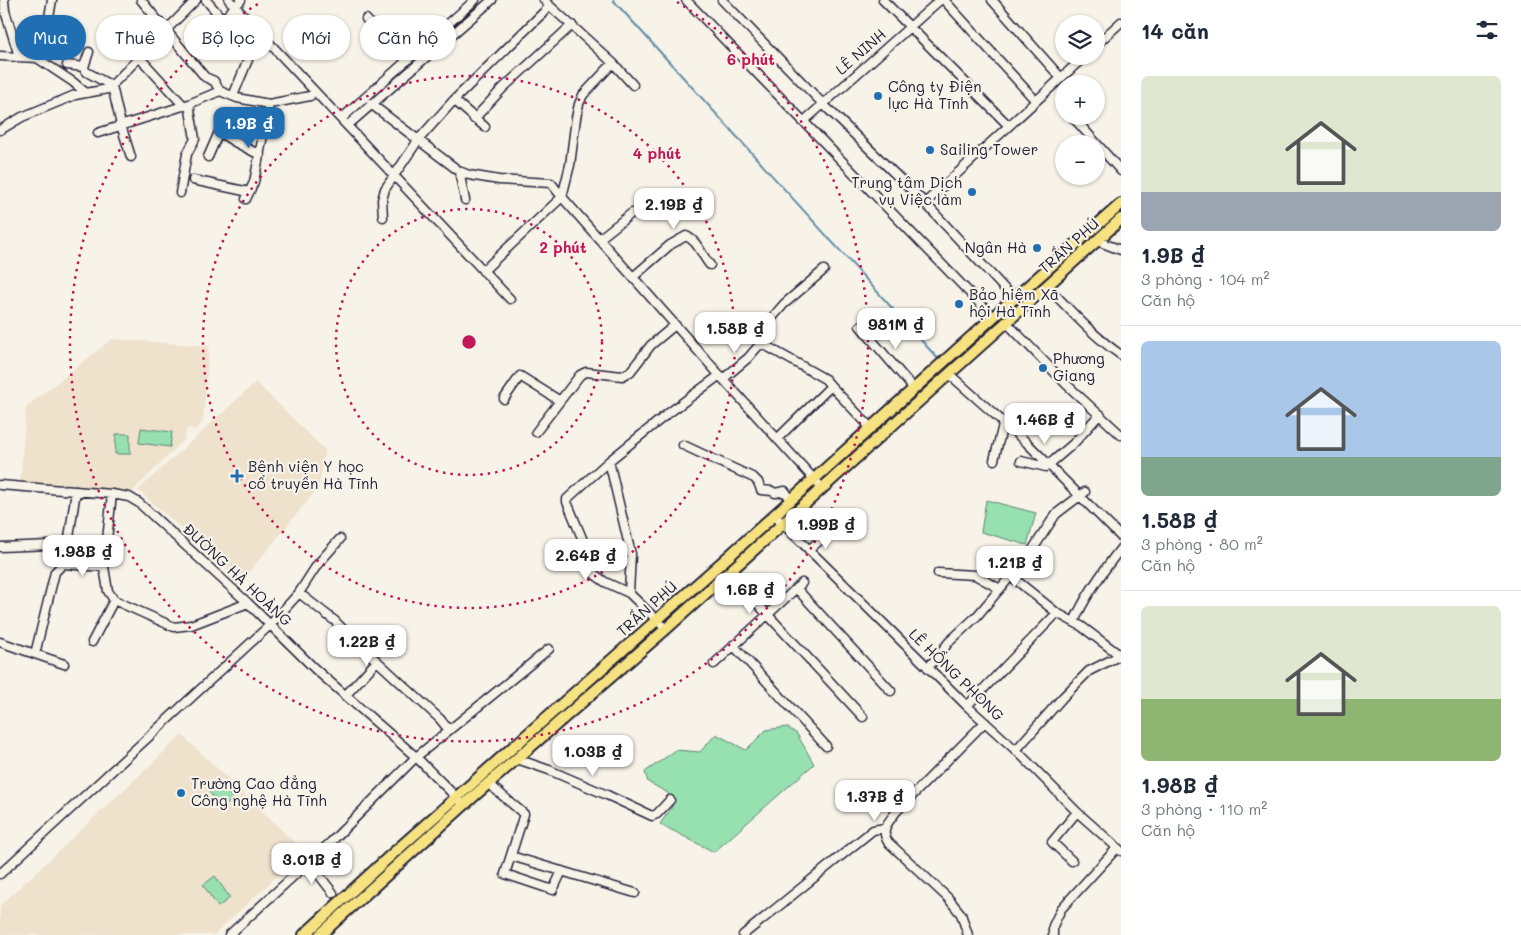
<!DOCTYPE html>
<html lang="vi">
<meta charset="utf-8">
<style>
body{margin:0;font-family:Mali,sans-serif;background:#f2f2f3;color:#1f2937;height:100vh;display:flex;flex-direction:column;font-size:19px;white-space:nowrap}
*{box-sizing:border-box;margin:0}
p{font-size:16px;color:#747a83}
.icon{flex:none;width:28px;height:28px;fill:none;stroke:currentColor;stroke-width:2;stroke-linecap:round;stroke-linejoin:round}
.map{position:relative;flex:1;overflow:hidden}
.drawer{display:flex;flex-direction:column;background:#fff;width:400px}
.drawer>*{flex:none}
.top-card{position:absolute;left:15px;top:15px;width:475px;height:45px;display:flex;gap:10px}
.buttons{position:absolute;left:1055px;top:15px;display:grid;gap:10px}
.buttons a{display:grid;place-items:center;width:50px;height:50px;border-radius:50%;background:#fff;box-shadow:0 1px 4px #0004;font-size:25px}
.price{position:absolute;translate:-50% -42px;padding:0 11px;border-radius:10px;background:#fff;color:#222;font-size:16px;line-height:32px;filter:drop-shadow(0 1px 2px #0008)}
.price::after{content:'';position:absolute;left:50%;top:30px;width:15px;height:11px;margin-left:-8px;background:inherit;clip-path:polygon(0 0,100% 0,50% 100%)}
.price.current{background:#1f6fb2;color:#fff}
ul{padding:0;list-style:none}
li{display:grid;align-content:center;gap:10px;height:265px;padding:0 20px}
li+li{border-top:1px solid #e0e1e3}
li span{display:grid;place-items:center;height:155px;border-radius:8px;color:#555}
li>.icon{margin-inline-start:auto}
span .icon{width:90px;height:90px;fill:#fffc;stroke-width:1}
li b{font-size:21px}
h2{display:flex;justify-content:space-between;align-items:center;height:60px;padding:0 20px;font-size:21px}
.chip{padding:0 18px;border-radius:22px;background:#fff;box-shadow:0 1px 4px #0004;font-size:18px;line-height:45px}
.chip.current{background:#1f6fb2;color:#fff}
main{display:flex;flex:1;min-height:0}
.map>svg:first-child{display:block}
.built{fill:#efe2cd}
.green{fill:#97e1b0;stroke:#5c8276}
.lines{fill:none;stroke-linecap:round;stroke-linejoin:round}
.stream{stroke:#628da7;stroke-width:2}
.minor-casing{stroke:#22223b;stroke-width:11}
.major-casing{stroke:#22223b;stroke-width:14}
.minor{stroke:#f7f3e8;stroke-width:8}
.major{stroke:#f7e281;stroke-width:10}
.ring{fill:none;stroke:#c2185b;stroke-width:2.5;stroke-dasharray:2.5 5}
.poi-dot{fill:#1f6fb2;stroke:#f7f3e8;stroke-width:2}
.labels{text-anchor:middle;stroke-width:4.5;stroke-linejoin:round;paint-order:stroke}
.street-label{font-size:15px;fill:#22223b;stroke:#f7f3e8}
.poi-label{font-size:15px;fill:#22223b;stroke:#f7f3e8;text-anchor:start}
.centre{fill:#c2185b;stroke:#f7f3e8;stroke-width:2.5}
.ring-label{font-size:15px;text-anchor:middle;font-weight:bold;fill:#c2185b;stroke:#f7f3e8;stroke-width:4.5;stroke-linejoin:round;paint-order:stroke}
</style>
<main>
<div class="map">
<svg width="1121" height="935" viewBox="0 0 1121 935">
<rect width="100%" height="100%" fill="#f7f3e8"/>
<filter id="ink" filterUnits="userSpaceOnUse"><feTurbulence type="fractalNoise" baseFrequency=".02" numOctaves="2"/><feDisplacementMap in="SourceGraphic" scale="10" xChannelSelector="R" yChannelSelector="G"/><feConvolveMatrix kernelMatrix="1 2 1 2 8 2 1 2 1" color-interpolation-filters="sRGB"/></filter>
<g filter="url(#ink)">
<!-- built -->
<path class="built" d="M 112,339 L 209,346 L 203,422 L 195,430 L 187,428 L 184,440 L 132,492 L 20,483 L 26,407 Z
M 256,382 L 325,450 L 319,487 L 241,582 L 138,490 Z
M 182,735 L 304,851 L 214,935 L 0,935 L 0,906 Z"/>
<!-- green -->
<path class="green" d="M 141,428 L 172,432 L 170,447 L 139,443 Z
M 116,434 L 130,434 L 130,454 L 115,454 Z
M 986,500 L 1036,513 L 1027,545 L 981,532 Z
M 787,727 L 797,734 L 814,764 L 714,852 L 660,824 L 672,807 L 668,793 L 648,782 L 645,772 L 676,750 L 700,752 L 716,734 L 746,750 L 766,730 Z
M 220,783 L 233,799 L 223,808 L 209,792 Z
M 215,876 L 230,898 L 218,907 L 203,885 Z"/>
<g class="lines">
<!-- stream -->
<path class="stream" d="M 613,0 L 940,361"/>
<defs>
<path id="minor" d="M 4,0 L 5,11 L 19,56
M 141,0 L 205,77 L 214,81 L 220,91 L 237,98 L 269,104 L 310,96
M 206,0 L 251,52
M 229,0 L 510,299
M 686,0 L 993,317
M 722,0 L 823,104 L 925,203 L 1014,299
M 883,0 L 1009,126
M 944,0 L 1036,101
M 992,0 L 1061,78
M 550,6 L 613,63 L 633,85
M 366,19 L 407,61
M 223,20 L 241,0
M 1096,45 L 1121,22
M 89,52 L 84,67 L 85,71 L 112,86 L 121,125 L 131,157
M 0,56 L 37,58 L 73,82 L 86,93
M 37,58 L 49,17 L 52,0
M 140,58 L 184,106
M 613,63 L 583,95 L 579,104 L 576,118 L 570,165 L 562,197 L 723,379 L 822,488
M 67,65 L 84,67
M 233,96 L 259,33
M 454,100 L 485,127
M 371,104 L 459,171 L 469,175 L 499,180 L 551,183 L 562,197 L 483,271
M 1072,116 L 1121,171
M 341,119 L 475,0
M 474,119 L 503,88 L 572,25
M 803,122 L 940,0
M 348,125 L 492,0
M 0,130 L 22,117 L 75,95 L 108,89 L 196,0
M 98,133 L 189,104 L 220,91
M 208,157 L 219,132 L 233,141 L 260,155
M 459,171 L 465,200
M 193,180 L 249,192
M 180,193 L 187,154 L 195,139 L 189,104
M 246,199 L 254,182 L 269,104
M 925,203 L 1085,56
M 383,217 L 382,200 L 385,189 L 419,139 L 454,100 L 550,6 L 544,0
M 599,239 L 632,213
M 1097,241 L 1121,250
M 824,270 L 784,304 L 759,333 L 758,339 L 761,343 L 825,379 L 831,386
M 633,277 L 670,245 L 686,236 C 698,241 702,256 710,265
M 1047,286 C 1070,310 1093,336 1121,355
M 1007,323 L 1066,384 L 1121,435
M 860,326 L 914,389
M 949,374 L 1027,443 L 1121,537
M 723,379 L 748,358 L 761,343
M 504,399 L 520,376 L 560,401
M 536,432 L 580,375 L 586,372 L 622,376 L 630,372 L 651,345 L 675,325
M 777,439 L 831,386 L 871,428
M 683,445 L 754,478 L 758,482 L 761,490 L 772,491 L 775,493 L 785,491 L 791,500
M 994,460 L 1004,421
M 609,461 L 567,499 L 567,502 L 582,538 L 594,574 L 605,582 L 629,593
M 1021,461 L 1046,467 L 1073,444 L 1100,414
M 0,485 L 112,494 L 129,497 L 139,503 L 248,603 L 315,669 L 416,757 L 459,800
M 112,494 L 104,567 L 108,591 L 114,600 L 174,627 L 191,625 L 248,603
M 774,515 L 967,706 L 1020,754 L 1077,812 L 1121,851
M 0,547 L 50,545 L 68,546
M 809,550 L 828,533
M 63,564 L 104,567
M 728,572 L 863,717
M 938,573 L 975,575 L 1000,589
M 1011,576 L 1057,613 L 1081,626 L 1121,656
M 796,588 L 891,691
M 299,593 L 335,621 L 358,645 L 377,661 L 440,719 L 448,729
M 1074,622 C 1085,596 1103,571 1121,548
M 666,629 L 629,593 L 631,554 L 609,461 L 666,415 L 720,375
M 0,642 L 64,664
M 92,642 L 114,600
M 733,645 L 826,746
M 35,654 L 55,572 L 63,564 L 67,551 L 76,491
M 714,664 L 802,583
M 928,668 L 949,642 L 977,616 L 1031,552 L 1056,514 L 1085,492
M 345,696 L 377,661
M 967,706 L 1057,613
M 1016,750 L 1063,697 L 1089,671 L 1121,655
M 517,759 L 549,770 L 607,795 L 652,816 L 657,814 L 670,800
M 489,784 L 524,814 L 505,874 L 553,890 L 562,871
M 511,856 L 635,893
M 1072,861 L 1052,842 L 1077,812
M 309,862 L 333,893
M 0,874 L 270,625 L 299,593 L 317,565 L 340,539
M 229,935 L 331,842 L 416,757 L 549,649
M 743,935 L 873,830 L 885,828
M 968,935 L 961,914 L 948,898 L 888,842 C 880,829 888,823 896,812 L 985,722
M 1053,935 L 1053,926 L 1061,909 L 1117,848"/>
<path id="major" d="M 304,935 L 389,857 L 728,557 L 1001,310 L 1121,204
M 320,935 L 475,795 L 666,629 L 1121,219"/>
</defs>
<!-- minor casing -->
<use href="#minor" class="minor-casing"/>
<!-- major casing -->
<use href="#major" class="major-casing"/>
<!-- minor -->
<use href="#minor" class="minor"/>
<!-- major -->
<use href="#major" class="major"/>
</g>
</g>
<!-- distance rings -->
<g class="ring">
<circle cx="469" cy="342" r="133"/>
<circle cx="469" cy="342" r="266"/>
<path d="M677 2A399 399 0 1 1 261 2"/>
</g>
<!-- markers -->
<g class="poi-dot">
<circle cx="878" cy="96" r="5"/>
<circle cx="930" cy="150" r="5"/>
<circle cx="972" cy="192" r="5"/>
<circle cx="1037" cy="248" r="5"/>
<circle cx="959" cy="304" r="5"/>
<circle cx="1043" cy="368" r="5"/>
<path d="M234.5 468.5h5v5h5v5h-5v5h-5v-5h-5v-5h5z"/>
<circle cx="181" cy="793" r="5"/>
</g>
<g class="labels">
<!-- street labels -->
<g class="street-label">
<text transform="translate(861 52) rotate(-41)" y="5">LÊ NINH</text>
<text transform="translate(1069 246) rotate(-42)" y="5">TRẦN PHÚ</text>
<text transform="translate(237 575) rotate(43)" y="5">ĐƯỜNG HÀ HOÀNG</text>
<text transform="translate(647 609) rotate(-42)" y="5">TRẦN PHÚ</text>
<text transform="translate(956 675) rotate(44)" y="5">LÊ HỒNG PHONG</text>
</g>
<!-- poi labels -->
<g class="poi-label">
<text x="888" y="92">Công ty Điện<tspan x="888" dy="17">lực Hà Tĩnh</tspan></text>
<text x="940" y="155">Sailing Tower</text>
<text x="962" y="188" text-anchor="end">Trung tâm Dịch<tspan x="962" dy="17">vụ Việc làm</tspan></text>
<text x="1027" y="253" text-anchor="end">Ngân Hà</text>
<text x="969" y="300">Bảo hiệm Xã<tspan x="969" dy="17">hội Hà Tĩnh</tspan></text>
<text x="1053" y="364">Phương<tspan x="1053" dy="17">Giang</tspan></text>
<text x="248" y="472">Bệnh viện Y học<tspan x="248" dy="17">cổ truyền Hà Tĩnh</tspan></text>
<text x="191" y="789">Trường Cao đẳng<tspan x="191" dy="17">Công nghệ Hà Tĩnh</tspan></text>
</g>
</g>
<circle cx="469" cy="342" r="8" class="centre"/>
<g class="ring-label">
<text x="751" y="65">6 phút</text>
<text x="657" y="159">4 phút</text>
<text x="563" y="253">2 phút</text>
</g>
</svg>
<div class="buttons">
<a><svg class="icon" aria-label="layers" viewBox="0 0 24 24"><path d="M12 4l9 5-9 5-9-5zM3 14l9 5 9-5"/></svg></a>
<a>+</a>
<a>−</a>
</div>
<b class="price current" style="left:249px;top:149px">1.9B ₫</b>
<b class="price" style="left:674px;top:230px">2.19B ₫</b>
<b class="price" style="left:896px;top:350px">981M ₫</b>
<b class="price" style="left:735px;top:354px">1.58B ₫</b>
<b class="price" style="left:1045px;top:445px">1.46B ₫</b>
<b class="price" style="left:826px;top:550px">1.99B ₫</b>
<b class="price" style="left:83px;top:577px">1.98B ₫</b>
<b class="price" style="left:586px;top:581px">2.64B ₫</b>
<b class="price" style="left:1015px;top:588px">1.21B ₫</b>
<b class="price" style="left:750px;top:615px">1.6B ₫</b>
<b class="price" style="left:367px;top:667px">1.22B ₫</b>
<b class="price" style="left:593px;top:777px">1.03B ₫</b>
<b class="price" style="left:875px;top:822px">1.37B ₫</b>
<b class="price" style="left:312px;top:885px">3.01B ₫</b>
<div class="top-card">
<a class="chip current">Mua</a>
<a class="chip">Thuê</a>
<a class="chip">Bộ lọc</a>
<a class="chip">Mới</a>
<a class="chip">Căn hộ</a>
</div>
</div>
<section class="drawer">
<h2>14 căn<svg class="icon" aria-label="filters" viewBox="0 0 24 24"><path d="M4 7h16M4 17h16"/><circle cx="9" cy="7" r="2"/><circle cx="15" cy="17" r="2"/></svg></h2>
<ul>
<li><span style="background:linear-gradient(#dfe7d0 75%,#9aa5b1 0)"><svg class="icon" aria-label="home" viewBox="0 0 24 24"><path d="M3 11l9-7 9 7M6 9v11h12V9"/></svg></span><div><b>1.9B ₫</b><p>3 phòng · 104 m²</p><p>Căn hộ</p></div></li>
<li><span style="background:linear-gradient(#a9c7e8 75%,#7fa58c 0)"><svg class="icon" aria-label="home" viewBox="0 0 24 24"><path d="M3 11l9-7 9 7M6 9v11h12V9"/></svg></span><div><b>1.58B ₫</b><p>3 phòng · 80 m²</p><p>Căn hộ</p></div></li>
<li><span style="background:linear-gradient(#dfe7d0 60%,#8fb573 0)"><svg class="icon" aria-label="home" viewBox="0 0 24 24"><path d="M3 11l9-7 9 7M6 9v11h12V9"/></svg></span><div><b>1.98B ₫</b><p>3 phòng · 110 m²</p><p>Căn hộ</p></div></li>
</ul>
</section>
</main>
